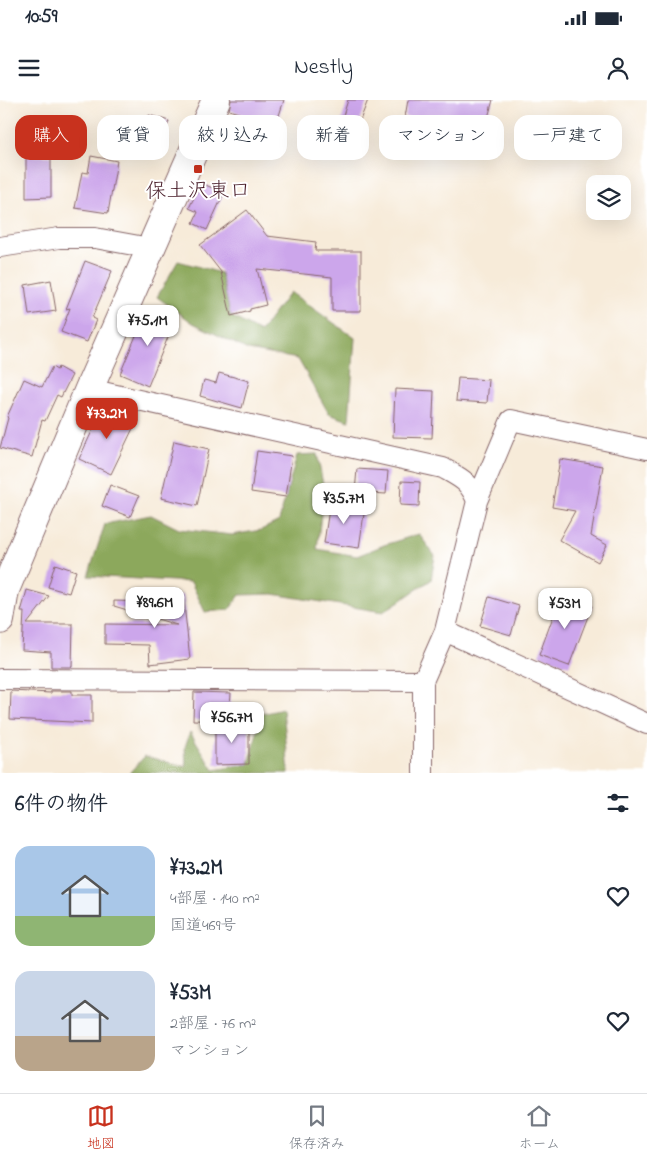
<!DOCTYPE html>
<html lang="ja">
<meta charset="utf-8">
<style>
body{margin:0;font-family:"Indie Flower","Klee One",sans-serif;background:#f2f2f3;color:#1f2937;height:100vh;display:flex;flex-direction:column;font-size:19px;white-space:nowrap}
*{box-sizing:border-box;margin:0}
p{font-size:16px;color:#747a83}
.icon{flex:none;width:28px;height:28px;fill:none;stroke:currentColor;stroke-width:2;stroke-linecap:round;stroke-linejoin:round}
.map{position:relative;height:673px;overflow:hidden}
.side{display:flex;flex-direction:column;background:#fff;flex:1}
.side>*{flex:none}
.banner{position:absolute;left:15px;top:15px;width:618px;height:45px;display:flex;gap:10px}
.buttons{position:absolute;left:586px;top:75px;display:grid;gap:10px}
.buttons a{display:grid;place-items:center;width:45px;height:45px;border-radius:10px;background:#fff;box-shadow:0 5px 20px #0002;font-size:25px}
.price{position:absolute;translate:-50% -42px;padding:0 11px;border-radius:10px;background:#fff;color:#222;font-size:16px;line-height:32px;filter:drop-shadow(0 1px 2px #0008)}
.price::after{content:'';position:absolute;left:50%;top:30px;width:15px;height:11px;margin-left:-8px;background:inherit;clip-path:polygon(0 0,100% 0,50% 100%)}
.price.current{background:#c8321e;color:#fff}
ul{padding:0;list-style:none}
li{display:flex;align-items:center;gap:15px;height:125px;padding:0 15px}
li span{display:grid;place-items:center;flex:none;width:140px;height:100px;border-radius:15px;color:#555}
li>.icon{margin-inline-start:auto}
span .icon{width:60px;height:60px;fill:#fffc;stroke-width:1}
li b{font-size:21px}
h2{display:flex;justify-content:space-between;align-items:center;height:60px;padding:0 15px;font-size:21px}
.chip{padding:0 18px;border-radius:15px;background:#fff;box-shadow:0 5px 20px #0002;font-size:18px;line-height:45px}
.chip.current{background:#c8321e;color:#fff}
.status{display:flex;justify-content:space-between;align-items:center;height:35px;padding:0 25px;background:#fff;direction:ltr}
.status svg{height:14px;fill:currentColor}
header{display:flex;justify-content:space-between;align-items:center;height:65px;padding:0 15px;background:#fff;font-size:22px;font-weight:600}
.menu{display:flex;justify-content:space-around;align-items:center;height:70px;border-top:1px solid #e0e1e3;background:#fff;font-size:14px;color:#747a83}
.menu a{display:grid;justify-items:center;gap:2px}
.menu .current{color:#c8321e}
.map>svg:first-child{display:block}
.forest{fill:#8ca85b;stroke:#6b6443}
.building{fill:#cca6eb}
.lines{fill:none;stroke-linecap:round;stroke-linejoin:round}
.minor-casing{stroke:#876668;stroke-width:22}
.trunk-casing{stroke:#876668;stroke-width:30}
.minor{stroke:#fff;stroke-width:20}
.trunk{stroke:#fff;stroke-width:28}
.poi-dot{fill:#c8321e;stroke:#fff;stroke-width:2}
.labels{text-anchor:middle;stroke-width:4;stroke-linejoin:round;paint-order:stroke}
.poi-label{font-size:21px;fill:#4a1f2b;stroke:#fff}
</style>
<div class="status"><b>10:59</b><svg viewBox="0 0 49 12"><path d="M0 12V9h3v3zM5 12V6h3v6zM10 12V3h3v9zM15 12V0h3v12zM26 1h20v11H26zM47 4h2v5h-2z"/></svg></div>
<header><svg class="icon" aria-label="menu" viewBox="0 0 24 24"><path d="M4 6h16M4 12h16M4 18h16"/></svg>Nestly<svg class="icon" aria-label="person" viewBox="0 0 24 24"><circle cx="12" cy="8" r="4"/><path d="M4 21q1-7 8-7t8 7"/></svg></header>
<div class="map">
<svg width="647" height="673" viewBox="0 0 647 673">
<rect width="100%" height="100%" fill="#fff"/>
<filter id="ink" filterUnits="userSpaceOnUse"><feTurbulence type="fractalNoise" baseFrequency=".02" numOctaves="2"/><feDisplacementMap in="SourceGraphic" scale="10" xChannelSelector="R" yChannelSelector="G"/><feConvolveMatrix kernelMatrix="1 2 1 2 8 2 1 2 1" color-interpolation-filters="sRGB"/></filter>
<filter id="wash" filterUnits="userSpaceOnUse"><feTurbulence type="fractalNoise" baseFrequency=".0096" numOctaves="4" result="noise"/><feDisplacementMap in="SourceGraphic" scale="20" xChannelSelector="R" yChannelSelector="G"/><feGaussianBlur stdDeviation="1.12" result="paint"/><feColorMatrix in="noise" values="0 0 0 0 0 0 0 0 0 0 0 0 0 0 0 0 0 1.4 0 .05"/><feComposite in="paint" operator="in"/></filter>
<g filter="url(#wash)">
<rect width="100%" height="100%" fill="#f7ebd9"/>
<!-- forest -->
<path class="forest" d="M 178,161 L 221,173 L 231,216 L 260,232 L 290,192 L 355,238 L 349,321 L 329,314 L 298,259 L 248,250 L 193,223 L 157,197 Z
M 317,354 L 324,389 L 317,449 L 357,456 L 384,445 L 419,434 L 435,456 L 431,480 L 383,512 L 273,494 L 240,495 L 229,510 L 205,512 L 191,482 L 88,476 L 105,424 L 151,415 L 179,429 L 232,435 L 261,430 L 279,421 L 297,355 Z
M 283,609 L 289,673 L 129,673 L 145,656 L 186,667 L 185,647 L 190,632 L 214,670 L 249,664 L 262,614 Z"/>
<g id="blocks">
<!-- building -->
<path class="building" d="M 231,0 L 284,0 L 276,25 L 229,10 Z
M 348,0 L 368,0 L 357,28 L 341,22 Z
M 408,0 L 493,0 L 479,49 L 440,38 L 445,23 L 405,17 Z
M 149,15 L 169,21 L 160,47 L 140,41 Z
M 26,56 L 51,56 L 51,97 L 26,98 Z
M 91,56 L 117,61 L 108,113 L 75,108 L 82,72 L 88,73 Z
M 201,83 L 224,93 L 207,130 L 193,123 L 198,112 L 189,108 Z
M 247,110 L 267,136 L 316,142 L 315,151 L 361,151 L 361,211 L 332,211 L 332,177 L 257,169 L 266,205 L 250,209 L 250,211 L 231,216 L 221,172 L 200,145 Z
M 85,161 L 112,171 L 92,218 L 96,220 L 87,242 L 61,232 L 70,208 L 66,209 Z
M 51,180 L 56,211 L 29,215 L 25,185 Z
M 147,209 L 175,220 L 148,286 L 120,274 Z
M 52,267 L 57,270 L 58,267 L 72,275 L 61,297 L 57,295 L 45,321 L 42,320 L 32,357 L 0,348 L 8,318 L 7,317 L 24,279 L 42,287 Z
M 219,273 L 249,281 L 242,308 L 200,296 L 204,280 L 216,283 Z
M 458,278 L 489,280 L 487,303 L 456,301 Z
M 395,289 L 434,291 L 432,338 L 393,337 Z
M 104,306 L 136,322 L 111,374 L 79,359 Z
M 174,341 L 209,349 L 197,406 L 161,398 Z
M 257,351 L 292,356 L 286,397 L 251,392 Z
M 560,359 L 603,366 L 591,436 L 607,445 L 598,462 L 559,440 L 575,411 L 552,407 Z
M 357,369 L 388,371 L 386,394 L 355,392 Z
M 401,381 L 420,382 L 419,406 L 400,405 Z
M 110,385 L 139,396 L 130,417 L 102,406 Z
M 330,402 L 365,407 L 359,448 L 324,443 Z
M 55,464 L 76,471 L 69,493 L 48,487 Z
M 27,490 L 49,496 L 27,524 L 73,524 L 72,567 L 51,567 L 51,552 L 22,550 L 24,512 L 21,512 Z
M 183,495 L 190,559 L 150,564 L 149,545 L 105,544 L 105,524 L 177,525 L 114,506 L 114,501 L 147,502 L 147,497 Z
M 561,495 L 592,506 L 569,566 L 539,555 Z
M 489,497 L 519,506 L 511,535 L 480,526 Z
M 11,591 L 51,593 L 51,591 L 72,591 L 72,595 L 92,595 L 92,623 L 10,619 Z
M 194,592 L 231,593 L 229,621 L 193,620 Z
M 215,624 L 249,624 L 249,664 L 215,665 Z"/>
</g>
</g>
<g filter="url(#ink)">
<use href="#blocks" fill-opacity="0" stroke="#876668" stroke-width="1"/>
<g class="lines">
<defs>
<path id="minor" d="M 0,147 L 59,138 L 95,138 L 150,148
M 89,289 L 443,368 C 462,379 469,381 477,401 L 445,531 L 423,581 L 423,673
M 477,401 L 511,320 L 647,349
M 445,531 L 647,624
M 0,579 L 423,581"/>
<path id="trunk" d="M 0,520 L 5,490 L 89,289 L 216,0"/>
</defs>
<!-- minor casing -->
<use href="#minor" class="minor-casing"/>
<!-- trunk casing -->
<use href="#trunk" class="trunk-casing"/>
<!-- minor -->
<use href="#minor" class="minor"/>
<!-- trunk -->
<use href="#trunk" class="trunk"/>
</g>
</g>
<!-- markers -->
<rect class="poi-dot" x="193" y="64" width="10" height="10" rx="2.5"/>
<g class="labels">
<!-- poi labels -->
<g class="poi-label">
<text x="198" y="97">保土沢東口</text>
</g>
</g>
</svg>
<div class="buttons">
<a><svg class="icon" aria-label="layers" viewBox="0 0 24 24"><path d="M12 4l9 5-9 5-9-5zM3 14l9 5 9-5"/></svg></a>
</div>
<b class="price" style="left:148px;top:247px">¥75.1M</b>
<b class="price current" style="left:107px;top:340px">¥73.2M</b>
<b class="price" style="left:344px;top:425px">¥35.7M</b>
<b class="price" style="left:155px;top:529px">¥89.6M</b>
<b class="price" style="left:565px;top:530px">¥53M</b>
<b class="price" style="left:232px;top:644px">¥56.7M</b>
<div class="banner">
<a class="chip current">購入</a>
<a class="chip">賃貸</a>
<a class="chip">絞り込み</a>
<a class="chip">新着</a>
<a class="chip">マンション</a>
<a class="chip">一戸建て</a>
</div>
</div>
<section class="side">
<h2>6件の物件<svg class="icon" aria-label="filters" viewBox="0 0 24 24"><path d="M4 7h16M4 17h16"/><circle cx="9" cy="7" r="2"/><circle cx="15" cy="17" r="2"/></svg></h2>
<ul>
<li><span style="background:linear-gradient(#a9c7e8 70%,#8fb573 0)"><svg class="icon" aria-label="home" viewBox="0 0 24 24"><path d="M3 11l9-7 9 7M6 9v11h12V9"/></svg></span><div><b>¥73.2M</b><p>4部屋 · 140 m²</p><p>国道469号</p></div><svg class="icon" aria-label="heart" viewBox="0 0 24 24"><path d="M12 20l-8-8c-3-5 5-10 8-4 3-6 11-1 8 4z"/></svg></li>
<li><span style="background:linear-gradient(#c9d6e8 65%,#b9a48a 0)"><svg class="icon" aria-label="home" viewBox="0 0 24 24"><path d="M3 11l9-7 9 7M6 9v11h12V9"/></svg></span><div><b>¥53M</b><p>2部屋 · 76 m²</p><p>マンション</p></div><svg class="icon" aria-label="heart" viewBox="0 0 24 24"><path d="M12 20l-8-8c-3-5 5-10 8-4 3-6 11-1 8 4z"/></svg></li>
</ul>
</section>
<nav class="menu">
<a class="current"><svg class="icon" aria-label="map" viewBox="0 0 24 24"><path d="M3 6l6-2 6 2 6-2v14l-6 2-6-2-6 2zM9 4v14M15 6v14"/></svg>地図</a>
<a><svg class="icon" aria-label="saved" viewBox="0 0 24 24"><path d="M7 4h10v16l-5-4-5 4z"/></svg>保存済み</a>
<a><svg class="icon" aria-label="home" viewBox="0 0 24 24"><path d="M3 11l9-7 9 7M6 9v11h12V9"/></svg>ホーム</a>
</nav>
